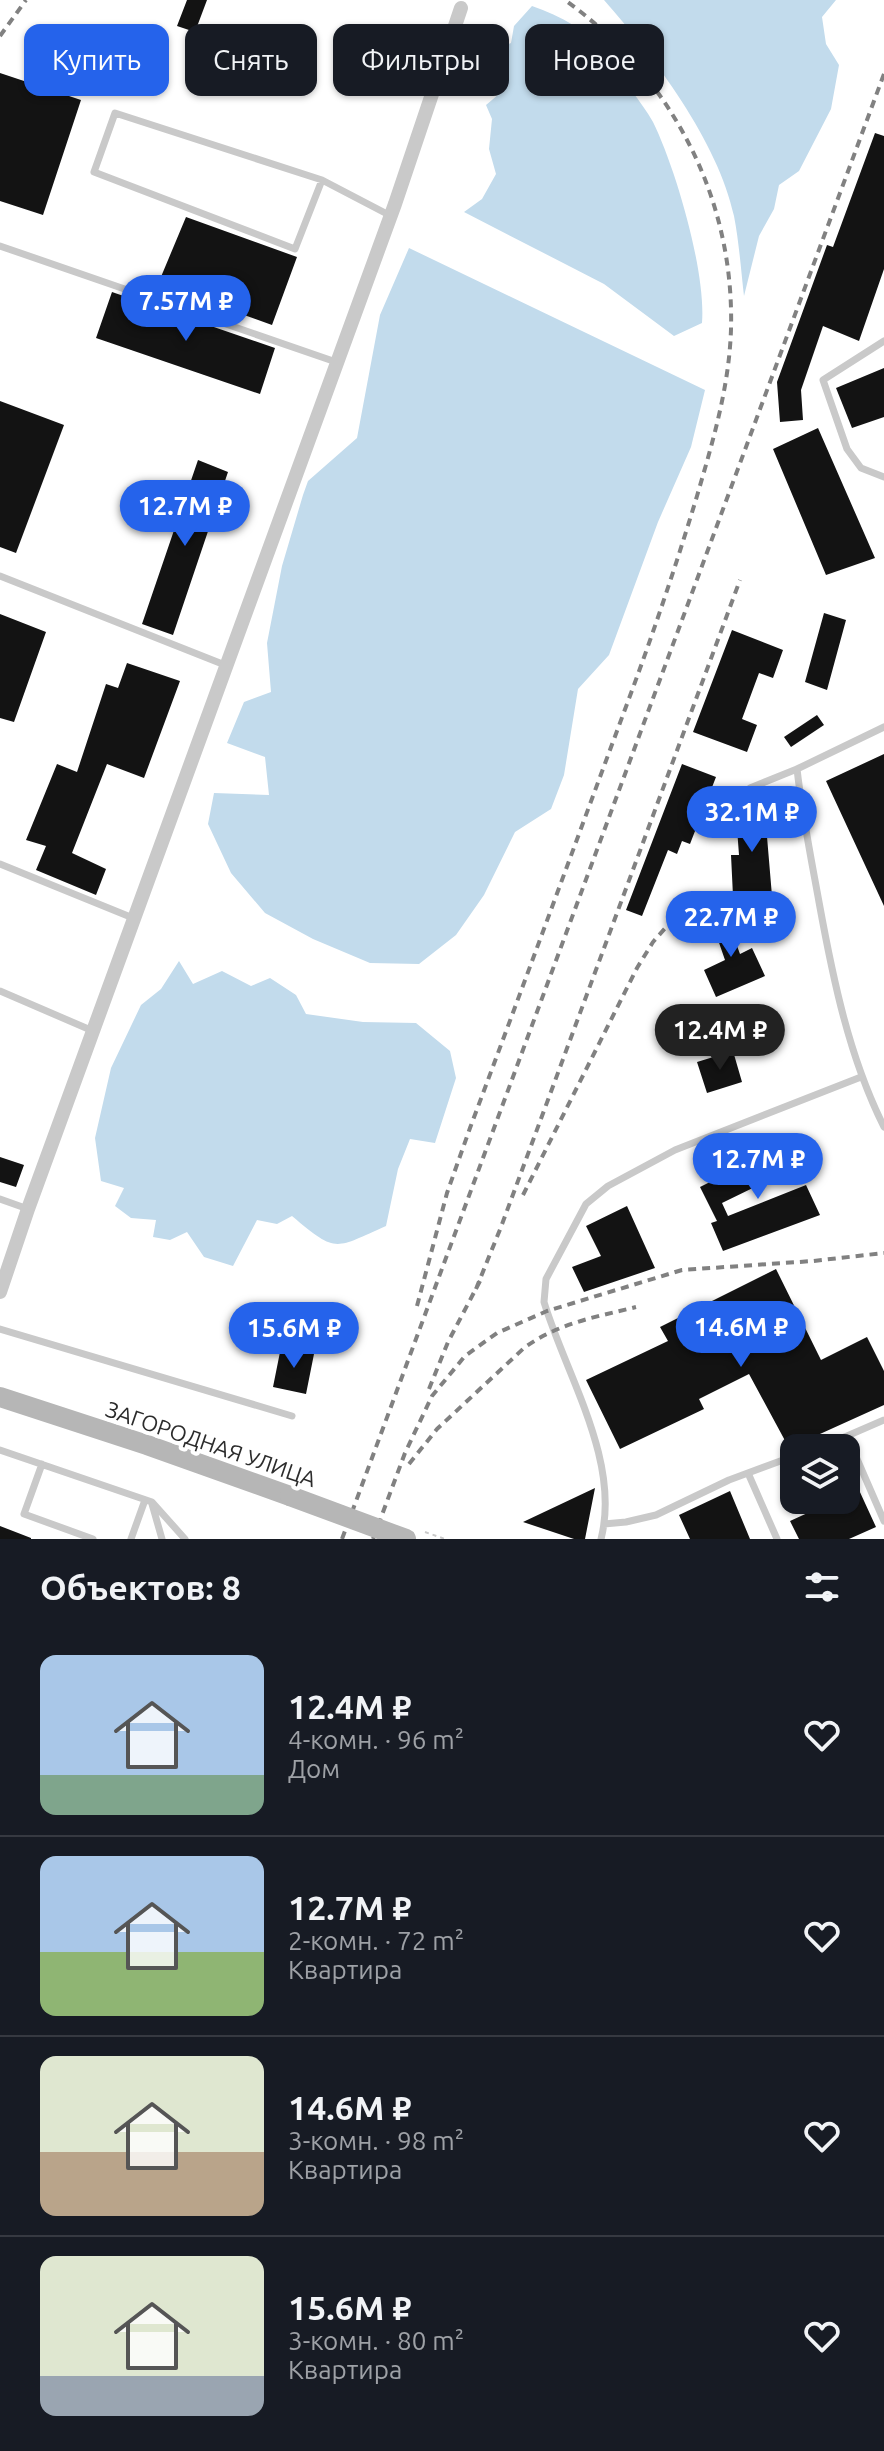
<!DOCTYPE html>
<html lang="ru">
<meta charset="utf-8">
<style>
body{margin:0;font-family:Ubuntu,sans-serif;background:#242831;color:#f1f3f6;height:100vh;display:flex;flex-direction:column;font-size:30px;white-space:nowrap}
*{box-sizing:border-box;margin:0}
p{font-size:26px;color:#9ea1a6}
.icon{flex:none;width:44px;height:44px;fill:none;stroke:currentColor;stroke-width:2;stroke-linecap:round;stroke-linejoin:round}
.map{position:relative;height:1539px;overflow:hidden}
.details{display:flex;flex-direction:column;background:#171b24;flex:1}
.details>*{flex:none}
.banner{position:absolute;left:24px;top:24px;width:836px;height:72px;display:flex;gap:16px}
.buttons{position:absolute;left:780px;top:1434px;display:grid;gap:16px}
.buttons a{display:grid;place-items:center;width:80px;height:80px;border-radius:16px;background:#171b24;box-shadow:0 2px 6px #0004;font-size:40px}
.price{position:absolute;translate:-50% -68px;padding:0 18px;border-radius:28px;background:#2563eb;color:#fff;font-size:26px;line-height:52px;filter:drop-shadow(0 2px 4px #0008)}
.price::after{content:'';position:absolute;left:50%;top:48px;width:24px;height:18px;margin-left:-12px;background:inherit;clip-path:polygon(0 0,100% 0,50% 100%)}
.price.on{background:#222;color:#fff}
ul{padding:0;list-style:none}
li{display:flex;align-items:center;gap:24px;height:200px;padding:0 40px}
li+li{border-top:2px solid #363941}
li span{display:grid;place-items:center;flex:none;width:224px;height:160px;border-radius:16px;color:#555}
li>.icon{margin-inline-start:auto}
span .icon{width:96px;height:96px;fill:#fffc;stroke-width:1}
li b{font-size:34px}
h2{display:flex;justify-content:space-between;align-items:center;height:96px;padding:0 40px;font-size:34px}
.tag{padding:0 28px;border-radius:16px;background:#171b24;box-shadow:0 2px 6px #0004;font-size:28px;line-height:72px}
.tag.on{background:#2563eb;color:#fff}
.map>svg:first-child{display:block}
.water{fill:#c2dbec}
.building{fill:#131313}
.lines{fill:none;stroke-linecap:round;stroke-linejoin:round}
.path{stroke:#c9c9c9;stroke-width:2;stroke-dasharray:4 4;stroke-linecap:butt}
.service{stroke:#c9c9c9;stroke-width:7}
.minor{stroke:#c9c9c9;stroke-width:14}
.secondary{stroke:#b6b6b6;stroke-width:20}
.rail{stroke:#818181;stroke-width:4;stroke-dasharray:8 6;stroke-linecap:butt}
.secondary-bridge{stroke:#b6b6b6;stroke-width:20}
.labels{text-anchor:middle;stroke-width:8;stroke-linejoin:round;paint-order:stroke}
.street-label{font-size:22px;fill:#2c2c2c;stroke:#fff}
</style>
<div class="map">
<svg width="884" height="1539" viewBox="0 0 884 1539">
<rect width="100%" height="100%" fill="#fff"/>
<!-- water -->
<path class="water" d="M 604,0 L 836,0 L 822,17 L 826,44 L 839,65 L 831,109 L 799,171 L 779,185 L 774,209 L 759,236 L 744,296 C 741,270 739,242 734,216 C 718,141 654,57 604,0 Z
M 532,6 C 561,16 588,31 609,54 C 619,65 625,79 632,91 C 639,101 647,111 653,122 C 676,169 706,272 702,323 L 674,336 L 604,284 L 464,212 L 482,199 L 496,174 L 489,149 L 492,119 L 486,105 L 505,89 L 503,63 L 497,49 L 511,43 L 514,26 Z
M 409,248 L 705,390 L 691,447 L 658,522 L 609,655 L 578,689 L 564,775 L 551,809 L 515,832 L 484,895 L 456,935 L 419,964 L 370,963 L 313,939 L 265,913 L 231,873 L 208,824 L 214,793 L 269,795 L 265,757 L 227,743 L 244,702 L 271,692 L 267,643 L 282,566 L 303,495 L 308,481 L 357,438 L 380,315 Z
M 179,961 L 193,984 L 222,971 L 251,986 L 270,978 L 296,995 L 306,1014 L 363,1022 L 416,1023 L 450,1051 L 456,1078 L 435,1143 L 410,1139 L 398,1169 L 386,1226 C 334,1249 337,1254 292,1216 L 277,1224 L 257,1220 L 233,1266 L 204,1257 L 187,1232 L 170,1240 L 153,1237 L 156,1220 L 131,1218 L 115,1206 L 124,1188 L 101,1181 L 95,1138 L 111,1068 L 141,1005 L 161,989 Z"/>
<!-- building -->
<path class="building" d="M 187,0 L 207,0 L 195,32 L 177,26 Z
M 0,73 L 81,100 L 43,215 L 0,201 Z
M 875,133 L 884,136 L 884,269 L 859,341 L 823,326 L 801,390 L 803,420 L 780,422 L 777,382 L 827,245 L 833,247 Z
M 186,217 L 297,257 L 272,325 L 158,284 Z
M 112,292 L 275,348 L 260,394 L 96,338 Z
M 884,368 L 884,417 L 852,428 L 836,388 Z
M 0,401 L 64,425 L 16,553 L 0,547 Z
M 818,428 L 875,558 L 826,575 L 773,449 Z
M 198,460 L 228,472 L 173,635 L 142,624 Z
M 824,613 L 846,620 L 827,690 L 805,682 Z
M 0,614 L 46,632 L 14,722 L 0,718 Z
M 732,630 L 783,650 L 773,678 L 759,673 L 742,719 L 757,725 L 747,752 L 693,732 Z
M 127,663 L 180,681 L 144,778 L 107,764 L 72,853 L 106,869 L 96,895 L 36,870 L 46,846 L 26,840 L 57,764 L 77,772 L 106,684 L 118,688 Z
M 817,715 L 824,725 L 791,747 L 784,737 Z
M 884,754 L 884,906 L 826,781 Z
M 682,764 L 716,777 L 690,844 L 682,841 L 677,854 L 668,850 L 642,916 L 626,910 Z
M 764,801 L 772,896 L 733,896 L 731,855 L 739,855 L 737,828 L 742,827 L 740,802 Z
M 781,901 L 786,925 L 771,928 L 767,904 Z
M 722,905 L 740,954 L 752,948 L 765,976 L 716,997 L 704,970 L 725,960 L 707,908 Z
M 733,1051 L 742,1082 L 707,1093 L 697,1062 Z
M 788,1143 L 798,1166 L 722,1203 L 728,1216 L 806,1185 L 820,1215 L 723,1251 L 711,1223 L 717,1221 L 700,1187 Z
M 0,1157 L 24,1165 L 16,1187 L 0,1182 Z
M 627,1206 L 655,1268 L 584,1292 L 572,1267 L 601,1256 L 586,1226 Z
M 776,1269 L 821,1360 L 867,1337 L 884,1371 L 884,1405 L 789,1448 L 749,1374 L 699,1399 L 704,1409 L 620,1449 L 586,1380 L 668,1341 L 660,1327 Z
M 281,1347 L 314,1354 L 306,1394 L 273,1387 Z
M 595,1488 L 585,1539 L 574,1539 L 523,1522 Z
M 859,1490 L 876,1527 L 849,1539 L 799,1539 L 790,1521 L 836,1500 L 846,1500 L 846,1496 Z
M 730,1491 L 750,1539 L 690,1539 L 679,1515 Z
M 0,1526 L 31,1538 L 31,1539 L 0,1539 Z"/>
<g class="lines">
<!-- path -->
<path class="path" d="M 425,1532 L 445,1539"/>
<!-- service -->
<path class="service" d="M 322,180 L 295,249 L 94,172 L 115,113 L 322,180 L 391,216
M 0,246 L 336,362
M 884,341 L 823,380 L 847,449 L 861,468 L 884,477
M 0,576 L 225,665
M 884,727 L 797,769 C 802,813 811,858 819,902 C 833,979 849,1057 884,1127
M 750,788 L 797,769
M 0,864 L 133,918
M 0,991 L 93,1031
M 0,1199 L 28,1209
M 0,1329 L 292,1416
M 847,1436 L 884,1420
M 815,1448 L 847,1436 L 884,1521
M 0,1450 L 152,1502 L 185,1539
M 42,1464 L 24,1514 L 93,1539
M 748,1473 L 777,1539
M 152,1504 L 162,1539
M 604,1524 L 626,1522 L 656,1515 L 729,1480 L 794,1456
M 131,1539 L 145,1500
M 601,1539 C 621,1461 566,1375 544,1302 L 546,1279 L 586,1204 L 608,1186 L 675,1150 L 861,1077"/>
<!-- minor -->
<path class="minor" d="M 0,1292 L 28,1209 L 395,204 L 461,8"/>
<!-- secondary -->
<path class="secondary" d="M 0,1397 L 147,1445 L 290,1496"/>
<!-- rail -->
<path class="rail" d="M 0,36 L 26,0
M 523,1195 L 637,968 L 653,942 L 689,901
M 476,1289 L 501,1227 L 740,580
M 417,1306 L 447,1193 L 470,1128 C 522,989 573,850 624,712 C 651,640 675,569 697,496 C 715,434 733,374 731,309 C 728,185 665,72 565,0
M 429,1389 L 448,1342 L 480,1281
M 409,1464 L 437,1429 L 524,1348 C 558,1323 596,1317 636,1307
M 342,1539 L 884,74
M 373,1539 L 405,1453 L 432,1396 L 465,1356 L 497,1333 L 547,1311 L 682,1270 L 813,1261 L 884,1253"/>
<!-- secondary-bridge -->
<path class="secondary-bridge" d="M 290,1496 L 406,1539"/>
</g>
<g class="labels">
<!-- street labels -->
<g class="street-label">
<text transform="translate(211 1444) rotate(19)" y="8">ЗАГОРОДНАЯ УЛИЦА</text>
</g>
</g>
</svg>
<div class="buttons">
<a><svg class="icon" aria-label="layers" viewBox="0 0 24 24"><path d="M12 4l9 5-9 5-9-5zM3 14l9 5 9-5"/></svg></a>
</div>
<b class="price" style="left:186px;top:343px">7.57M ₽</b>
<b class="price" style="left:185px;top:548px">12.7M ₽</b>
<b class="price" style="left:752px;top:854px">32.1M ₽</b>
<b class="price" style="left:731px;top:959px">22.7M ₽</b>
<b class="price on" style="left:720px;top:1072px">12.4M ₽</b>
<b class="price" style="left:758px;top:1201px">12.7M ₽</b>
<b class="price" style="left:741px;top:1369px">14.6M ₽</b>
<b class="price" style="left:294px;top:1370px">15.6M ₽</b>
<div class="banner">
<a class="tag on">Купить</a>
<a class="tag">Снять</a>
<a class="tag">Фильтры</a>
<a class="tag">Новое</a>
</div>
</div>
<section class="details">
<h2>Объектов: 8<svg class="icon" aria-label="filters" viewBox="0 0 24 24"><path d="M4 7h16M4 17h16"/><circle cx="9" cy="7" r="2"/><circle cx="15" cy="17" r="2"/></svg></h2>
<ul>
<li><span style="background:linear-gradient(#a9c7e8 75%,#7fa58c 0)"><svg class="icon" aria-label="home" viewBox="0 0 24 24"><path d="M3 11l9-7 9 7M6 9v11h12V9"/></svg></span><div><b>12.4M ₽</b><p>4-комн. · 96 m²</p><p>Дом</p></div><svg class="icon" aria-label="heart" viewBox="0 0 24 24"><path d="M12 20l-8-8c-3-5 5-10 8-4 3-6 11-1 8 4z"/></svg></li>
<li><span style="background:linear-gradient(#a9c7e8 60%,#8fb573 0)"><svg class="icon" aria-label="home" viewBox="0 0 24 24"><path d="M3 11l9-7 9 7M6 9v11h12V9"/></svg></span><div><b>12.7M ₽</b><p>2-комн. · 72 m²</p><p>Квартира</p></div><svg class="icon" aria-label="heart" viewBox="0 0 24 24"><path d="M12 20l-8-8c-3-5 5-10 8-4 3-6 11-1 8 4z"/></svg></li>
<li><span style="background:linear-gradient(#dfe7d0 60%,#b9a48a 0)"><svg class="icon" aria-label="home" viewBox="0 0 24 24"><path d="M3 11l9-7 9 7M6 9v11h12V9"/></svg></span><div><b>14.6M ₽</b><p>3-комн. · 98 m²</p><p>Квартира</p></div><svg class="icon" aria-label="heart" viewBox="0 0 24 24"><path d="M12 20l-8-8c-3-5 5-10 8-4 3-6 11-1 8 4z"/></svg></li>
<li><span style="background:linear-gradient(#dfe7d0 75%,#9aa5b1 0)"><svg class="icon" aria-label="home" viewBox="0 0 24 24"><path d="M3 11l9-7 9 7M6 9v11h12V9"/></svg></span><div><b>15.6M ₽</b><p>3-комн. · 80 m²</p><p>Квартира</p></div><svg class="icon" aria-label="heart" viewBox="0 0 24 24"><path d="M12 20l-8-8c-3-5 5-10 8-4 3-6 11-1 8 4z"/></svg></li>
</ul>
</section>
